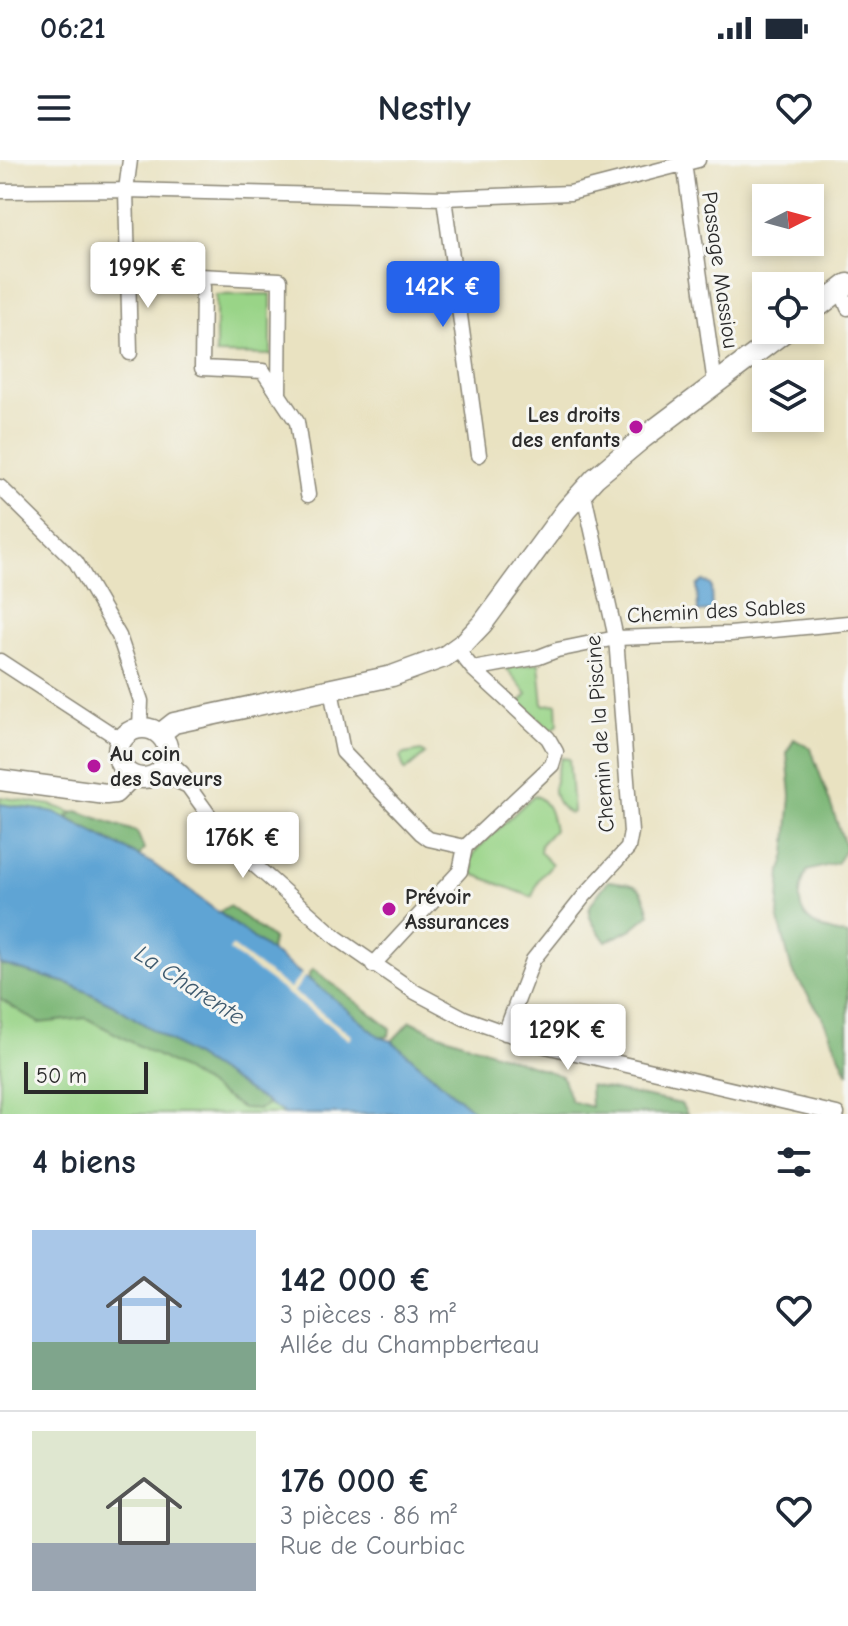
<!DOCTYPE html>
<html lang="fr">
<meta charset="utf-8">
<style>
body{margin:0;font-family:"Comic Neue",sans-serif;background:#f6f6f7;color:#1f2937;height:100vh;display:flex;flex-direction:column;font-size:30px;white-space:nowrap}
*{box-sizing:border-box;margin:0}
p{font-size:26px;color:#747a83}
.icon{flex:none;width:44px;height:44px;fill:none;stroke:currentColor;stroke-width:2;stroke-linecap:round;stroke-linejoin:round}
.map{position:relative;height:954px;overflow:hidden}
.details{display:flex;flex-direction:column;background:#fff;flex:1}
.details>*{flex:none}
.needle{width:52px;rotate:84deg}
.tools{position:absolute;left:752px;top:24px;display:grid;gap:16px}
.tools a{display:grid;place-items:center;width:72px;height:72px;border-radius:0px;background:#fff;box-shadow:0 4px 12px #0003;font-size:40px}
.scale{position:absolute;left:24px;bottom:20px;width:124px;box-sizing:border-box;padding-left:8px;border:4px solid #2b2b2b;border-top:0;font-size:22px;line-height:28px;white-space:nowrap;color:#2b2b2b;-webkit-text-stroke:6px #f6f6f2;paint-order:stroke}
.price{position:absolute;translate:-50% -68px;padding:0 18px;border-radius:8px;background:#fff;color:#222;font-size:26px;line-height:52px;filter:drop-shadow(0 2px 4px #0008)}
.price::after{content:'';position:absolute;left:50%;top:48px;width:24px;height:18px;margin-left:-12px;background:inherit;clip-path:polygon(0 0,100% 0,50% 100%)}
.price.active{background:#2563eb;color:#fff}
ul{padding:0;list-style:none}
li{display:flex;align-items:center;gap:24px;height:200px;padding:0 32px}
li+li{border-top:2px solid #e0e1e3}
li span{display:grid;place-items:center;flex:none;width:224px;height:160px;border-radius:0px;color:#555}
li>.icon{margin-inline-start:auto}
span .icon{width:96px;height:96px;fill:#fffc;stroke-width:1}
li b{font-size:34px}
h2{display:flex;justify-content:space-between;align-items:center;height:96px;padding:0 32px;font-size:34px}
.status{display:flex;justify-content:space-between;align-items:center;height:56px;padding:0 40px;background:#fff;direction:ltr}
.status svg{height:22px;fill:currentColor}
header{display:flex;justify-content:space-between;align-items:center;height:104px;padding:0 32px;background:#fff;font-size:36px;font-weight:800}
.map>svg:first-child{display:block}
.green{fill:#99d487;stroke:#628059;stroke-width:2}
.forest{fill:#7ab674;stroke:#527050;stroke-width:2}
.water{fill:#5ea4d4;stroke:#446880;stroke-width:2}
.pier{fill:#e9e2c1}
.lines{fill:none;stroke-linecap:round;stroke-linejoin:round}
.street-casing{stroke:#8a8676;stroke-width:17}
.secondary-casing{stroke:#8a8676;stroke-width:23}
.street{stroke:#fff;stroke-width:14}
.secondary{stroke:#fff;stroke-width:20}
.poi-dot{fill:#b5179e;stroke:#f6f6f2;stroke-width:3}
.labels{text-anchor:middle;stroke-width:6;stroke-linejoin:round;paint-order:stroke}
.street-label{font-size:22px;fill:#2b2b2b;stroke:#f6f6f2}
.poi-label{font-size:22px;font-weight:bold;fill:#2b2b2b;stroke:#f6f6f2;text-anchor:start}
.water-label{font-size:24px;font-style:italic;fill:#3f5b6f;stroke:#f6f6f2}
</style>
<div class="status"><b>06:21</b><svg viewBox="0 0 49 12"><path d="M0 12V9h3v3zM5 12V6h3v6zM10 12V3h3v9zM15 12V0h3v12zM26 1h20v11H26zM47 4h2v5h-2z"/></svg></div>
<header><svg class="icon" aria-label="menu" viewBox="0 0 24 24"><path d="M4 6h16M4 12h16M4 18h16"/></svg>Nestly<svg class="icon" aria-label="heart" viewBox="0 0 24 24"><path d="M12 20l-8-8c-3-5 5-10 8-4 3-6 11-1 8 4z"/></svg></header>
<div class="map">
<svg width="848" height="954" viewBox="0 0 848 954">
<rect width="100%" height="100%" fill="#f6f6f2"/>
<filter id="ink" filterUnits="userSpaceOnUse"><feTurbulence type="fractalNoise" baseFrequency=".0125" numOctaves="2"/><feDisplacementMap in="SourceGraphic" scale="16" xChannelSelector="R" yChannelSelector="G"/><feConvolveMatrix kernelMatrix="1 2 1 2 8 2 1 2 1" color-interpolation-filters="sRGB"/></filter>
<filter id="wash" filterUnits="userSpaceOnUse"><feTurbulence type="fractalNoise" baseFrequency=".006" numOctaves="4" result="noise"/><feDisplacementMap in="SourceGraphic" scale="32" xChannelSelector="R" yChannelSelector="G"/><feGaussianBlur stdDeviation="1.8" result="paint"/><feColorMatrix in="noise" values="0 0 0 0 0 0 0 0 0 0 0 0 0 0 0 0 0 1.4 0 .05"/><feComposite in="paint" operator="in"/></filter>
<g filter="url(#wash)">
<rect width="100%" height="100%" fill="#e9e2c1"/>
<!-- green -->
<path class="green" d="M 271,134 L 271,195 L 216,194 L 216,135 Z
M 539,503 L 543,545 L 557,544 L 558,565 L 551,571 L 520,542 L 527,534 L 506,508 Z
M 421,591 L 425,594 L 405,611 L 400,597 L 404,594 Z
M 561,598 L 569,599 L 573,652 L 570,654 C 545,638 555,620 561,598 Z
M 534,635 C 549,642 551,654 554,670 L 541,684 L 540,692 L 552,704 L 539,719 L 532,737 L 473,714 L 474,706 L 469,703 L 477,689 Z
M 0,637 L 51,645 L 74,653 L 68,655 L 69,659 L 54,652 L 0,644 Z
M 0,804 L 263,939 L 285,954 L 0,954 Z"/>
<!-- forest -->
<path class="forest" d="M 794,579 L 811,589 L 846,688 L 837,703 L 807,711 C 788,752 808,769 848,775 L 848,914 L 822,856 L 792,811 L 778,756 L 781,711 L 786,694 L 791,635 L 787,593 Z
M 77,651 L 137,672 L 144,689 L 139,696 L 69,659 L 68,656 Z
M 608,721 C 638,725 642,723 650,754 L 632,769 L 606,782 C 582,749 584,753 608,721 Z
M 229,746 L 273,779 L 270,791 L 219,752 Z
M 0,804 L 70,824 L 112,844 L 269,943 L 260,949 L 242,948 L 179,907 L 86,858 L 39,863 L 0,839 Z
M 313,809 L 390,868 L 389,876 L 380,878 L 309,819 L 309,813 Z
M 411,861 L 434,872 L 562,916 L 571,941 L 591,947 L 590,925 L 681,944 L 687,954 L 477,954 L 392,881 Z"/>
<!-- water -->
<path class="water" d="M 703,421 L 711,425 L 712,451 L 698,452 L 697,426 Z
M 0,644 L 54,652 L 152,703 L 327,833 L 380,877 L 392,881 L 477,954 L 285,954 L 112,844 L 70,824 L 0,804 Z"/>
<!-- pier -->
<path class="pier" d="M 232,786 L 290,829 L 304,811 L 307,813 L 294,832 L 352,876 L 349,880 L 229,790 Z"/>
</g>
<g filter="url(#ink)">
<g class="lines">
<defs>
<path id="street" d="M 130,0 L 126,30 L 128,109 L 188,110 L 199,116 L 280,120 L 279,236
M 684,3 L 715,224
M 0,31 L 126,30 L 444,38 L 570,33 L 698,0
M 444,38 L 479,295
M 128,109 L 130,193
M 199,116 L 203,127 L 202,208 L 263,211 L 297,262 L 308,335
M 841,130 L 848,148
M 0,327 L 76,402 L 119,476 L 141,541 L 140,568
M 0,501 L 121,580
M 473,509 L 539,497 L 557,490 L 616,478 L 730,474 L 848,463
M 331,530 L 343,592 L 421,673 L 429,679 L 465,687
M 167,599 L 182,613 L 188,626 L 211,658 L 251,702 L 337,778 L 415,832 L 464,858 L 537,884 L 837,954
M 154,615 L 169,617 L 188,626
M 373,805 L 460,711 L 465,687 L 552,605 L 556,592 L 548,578 L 473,509 L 457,489
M 505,873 L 533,800 L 585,735 L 628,688 L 631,672 L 616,478 L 583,330"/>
<path id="secondary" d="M 810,153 L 848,124
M118 593a25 25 0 1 1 50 0a25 25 0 1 1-50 0Z
M 160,574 L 174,563 L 392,516 L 444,497 L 465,482 L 483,463 L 566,350 L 595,318 L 643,278 L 787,170
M 0,620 L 106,634 L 115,633 L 132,616"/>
</defs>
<!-- street casing -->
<use href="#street" class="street-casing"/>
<!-- secondary casing -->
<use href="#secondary" class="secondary-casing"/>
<!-- street -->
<use href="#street" class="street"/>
<!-- secondary -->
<use href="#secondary" class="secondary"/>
</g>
</g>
<!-- markers -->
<g class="poi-dot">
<circle cx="636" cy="267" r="8"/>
<circle cx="94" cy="606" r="8"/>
<circle cx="389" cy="749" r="8"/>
</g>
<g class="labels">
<!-- street labels -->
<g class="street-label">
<text transform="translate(721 110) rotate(82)" y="8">Passage Massiou</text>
<text transform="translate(716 450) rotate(-3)" y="8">Chemin des Sables</text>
<text transform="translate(599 574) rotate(-94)" y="8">Chemin de la Piscine</text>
</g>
<!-- poi labels -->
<g class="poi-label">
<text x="620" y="262" text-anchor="end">Les droits<tspan x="620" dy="25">des enfants</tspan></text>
<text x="110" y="601">Au coin<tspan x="110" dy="25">des Saveurs</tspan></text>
<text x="405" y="744">Prévoir<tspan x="405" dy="25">Assurances</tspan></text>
</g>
<!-- water labels -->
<g class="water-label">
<text transform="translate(190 825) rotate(33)" y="8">La Charente</text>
</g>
</g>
</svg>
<div class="tools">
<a><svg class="needle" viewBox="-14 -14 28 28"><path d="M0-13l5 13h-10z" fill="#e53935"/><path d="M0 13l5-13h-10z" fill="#747a83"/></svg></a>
<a><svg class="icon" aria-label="locate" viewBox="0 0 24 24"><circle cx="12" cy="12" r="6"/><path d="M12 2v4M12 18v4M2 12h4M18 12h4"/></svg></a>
<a><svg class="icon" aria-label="layers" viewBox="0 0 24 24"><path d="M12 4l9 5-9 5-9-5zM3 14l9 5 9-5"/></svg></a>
</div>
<div class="scale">50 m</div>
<b class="price" style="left:148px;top:150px">199K €</b>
<b class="price active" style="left:443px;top:169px">142K €</b>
<b class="price" style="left:243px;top:720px">176K €</b>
<b class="price" style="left:568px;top:912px">129K €</b>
</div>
<section class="details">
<h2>4 biens<svg class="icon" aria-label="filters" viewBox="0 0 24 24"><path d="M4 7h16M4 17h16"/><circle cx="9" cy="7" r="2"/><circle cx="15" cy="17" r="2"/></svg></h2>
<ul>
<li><span style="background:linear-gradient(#a9c7e8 70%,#7fa58c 0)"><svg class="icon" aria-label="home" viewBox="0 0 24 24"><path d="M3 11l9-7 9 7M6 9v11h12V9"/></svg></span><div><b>142 000 €</b><p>3 pièces · 83 m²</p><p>Allée du Champberteau</p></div><svg class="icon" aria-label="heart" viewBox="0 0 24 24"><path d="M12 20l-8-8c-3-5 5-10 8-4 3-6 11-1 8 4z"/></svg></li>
<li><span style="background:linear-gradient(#dfe7d0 70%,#9aa5b1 0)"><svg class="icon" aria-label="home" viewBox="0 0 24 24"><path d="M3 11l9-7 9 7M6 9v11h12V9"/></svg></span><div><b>176 000 €</b><p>3 pièces · 86 m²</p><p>Rue de Courbiac</p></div><svg class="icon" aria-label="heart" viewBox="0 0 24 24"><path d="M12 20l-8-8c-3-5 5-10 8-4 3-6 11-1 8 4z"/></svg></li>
</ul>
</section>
